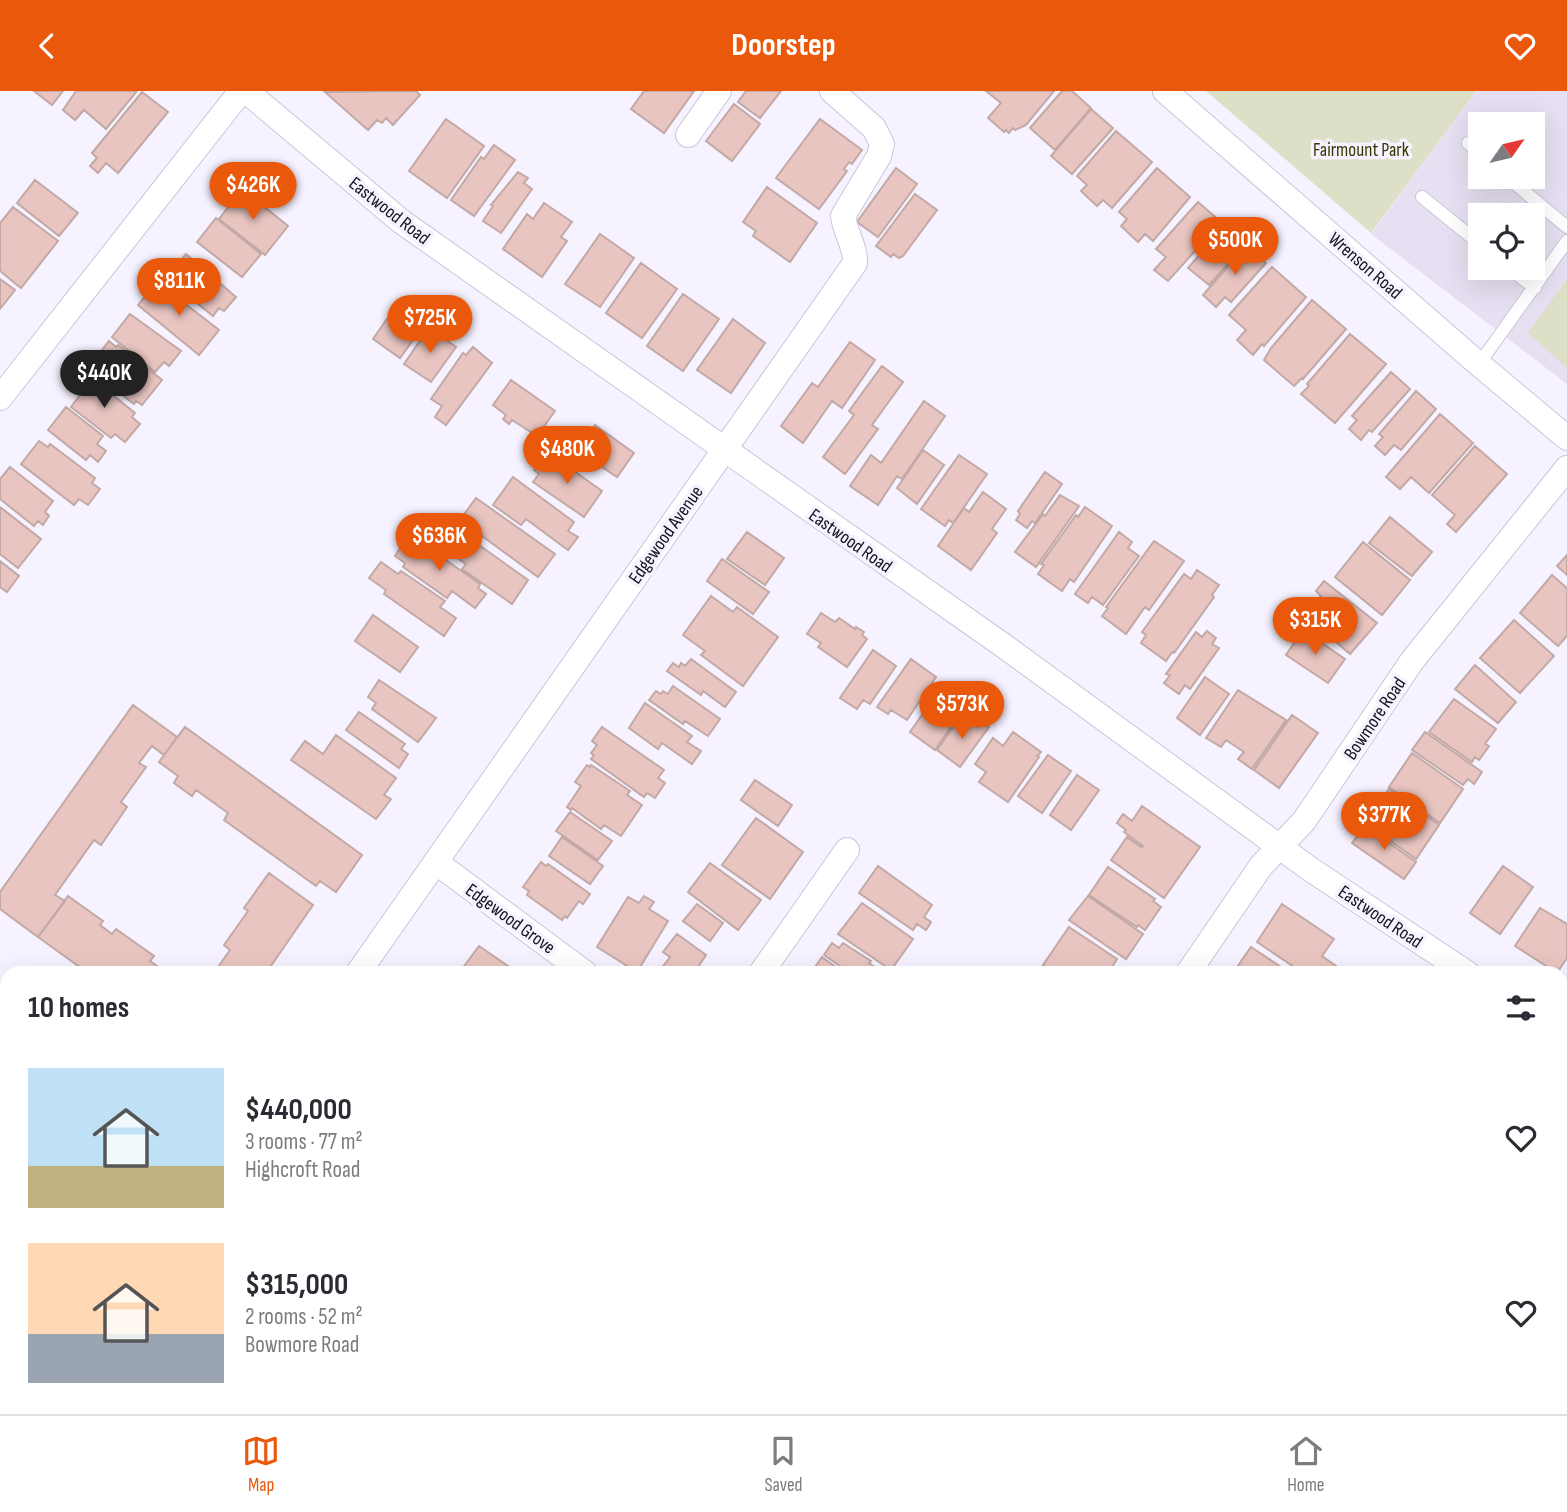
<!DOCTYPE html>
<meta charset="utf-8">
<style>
body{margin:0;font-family:"Sofia Sans Condensed",sans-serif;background:#f7f7f7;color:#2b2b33;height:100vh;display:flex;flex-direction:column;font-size:26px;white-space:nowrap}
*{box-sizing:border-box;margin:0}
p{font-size:23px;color:#7c7c81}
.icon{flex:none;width:38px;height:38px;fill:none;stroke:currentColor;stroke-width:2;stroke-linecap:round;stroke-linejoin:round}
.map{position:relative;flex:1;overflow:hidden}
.side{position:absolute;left:0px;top:875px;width:1568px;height:448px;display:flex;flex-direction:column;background:#fff;border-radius:21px 21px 0 0;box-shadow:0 7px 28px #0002}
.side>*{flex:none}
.needle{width:46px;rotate:56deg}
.buttons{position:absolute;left:1468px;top:21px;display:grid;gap:14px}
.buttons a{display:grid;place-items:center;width:77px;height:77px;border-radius:0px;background:#fff;box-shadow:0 7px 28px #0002;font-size:35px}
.price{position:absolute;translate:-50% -60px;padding:0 16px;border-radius:24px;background:#ea580c;color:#fff;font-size:23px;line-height:46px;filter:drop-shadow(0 2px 4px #0008)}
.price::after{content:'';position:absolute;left:50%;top:42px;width:21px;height:16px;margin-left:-10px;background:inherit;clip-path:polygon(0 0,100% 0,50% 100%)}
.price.selected{background:#222;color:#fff}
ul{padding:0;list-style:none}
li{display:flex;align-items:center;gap:21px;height:175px;padding:0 28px}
li span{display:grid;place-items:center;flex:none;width:196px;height:140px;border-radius:0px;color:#555}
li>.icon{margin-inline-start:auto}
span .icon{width:84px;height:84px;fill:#fffc;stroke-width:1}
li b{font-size:30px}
h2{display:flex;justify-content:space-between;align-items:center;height:84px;padding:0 28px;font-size:30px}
header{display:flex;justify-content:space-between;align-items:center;height:91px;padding:0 28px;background:#ea580c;color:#fff;font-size:32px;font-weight:700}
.dock{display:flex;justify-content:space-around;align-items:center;height:98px;border-top:2px solid #e1e1e2;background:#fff;font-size:19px;color:#7c7c81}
.dock a{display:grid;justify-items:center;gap:4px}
.dock .selected{color:#ea580c}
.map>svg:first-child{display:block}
.built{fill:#e6e0f2;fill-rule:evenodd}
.green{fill:#dddfc6}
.building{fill:#e9c5c1;stroke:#c2a9a6;stroke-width:2}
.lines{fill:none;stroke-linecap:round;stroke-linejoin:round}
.lane-casing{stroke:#ccc5da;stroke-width:14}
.street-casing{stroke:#ccc5da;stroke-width:26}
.lane{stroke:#fff;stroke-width:12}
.street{stroke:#fff;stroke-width:24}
.labels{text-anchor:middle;stroke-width:7;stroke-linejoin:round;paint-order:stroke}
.park-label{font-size:19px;fill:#363801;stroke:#f6f2ff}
.street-label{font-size:19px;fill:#151219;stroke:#f6f2ff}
</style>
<header><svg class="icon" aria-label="back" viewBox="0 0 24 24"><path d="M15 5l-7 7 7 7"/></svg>Doorstep<svg class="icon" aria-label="heart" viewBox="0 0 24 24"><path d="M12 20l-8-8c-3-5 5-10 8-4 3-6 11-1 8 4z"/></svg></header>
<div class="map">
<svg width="1567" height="1323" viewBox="0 0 1567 1323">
<rect width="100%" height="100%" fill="#f6f2ff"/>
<!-- built -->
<path class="built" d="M 1476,0 L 1567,0 L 1567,293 L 1371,143 ZM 1480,33 L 1533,33 L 1533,86 L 1480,86 ZM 1480,124 L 1533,124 L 1533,177 L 1480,177 Z"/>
<!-- green -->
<path class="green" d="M 1206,0 L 1476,0 L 1371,142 Z
M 1567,188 L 1567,277 L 1528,242 Z
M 1561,997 L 1567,1001 L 1567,1323 L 738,1323 L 751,1316 L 1561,1316 Z"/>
<!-- building -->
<path class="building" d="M 34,0 L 63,0 L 52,14 Z
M 76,0 L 137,0 L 106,38 L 84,19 L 75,29 L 63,19 Z
M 416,0 L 420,4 L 393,34 L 386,27 L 382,32 L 377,29 L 368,39 L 325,1 Z
M 644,0 L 694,0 L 664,42 L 631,18 Z
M 746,0 L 781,0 L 760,27 L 738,11 Z
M 986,0 L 1054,0 L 1026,34 L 1015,39 L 1013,37 L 1009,42 L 1006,39 L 1004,41 L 988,27 L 1001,12 Z
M 1062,0 L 1072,0 L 1091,17 L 1055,59 L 1030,37 Z
M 142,1 L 168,21 L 118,82 L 106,72 L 98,82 L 90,75 L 97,67 L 92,62 Z
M 734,13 L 760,33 L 732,70 L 706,50 Z
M 1091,18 L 1113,37 L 1072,83 L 1051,65 Z
M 446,28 L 484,55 L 447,107 L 409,80 Z
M 820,28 L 862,59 L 852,73 L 849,71 L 844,78 L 847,80 L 819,118 L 776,87 Z
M 1116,40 L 1152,71 L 1112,117 L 1103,109 L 1097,115 L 1081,100 L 1087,94 L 1077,85 Z
M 494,54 L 515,69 L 474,125 L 451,109 L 481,66 L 484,68 Z
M 896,77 L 917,93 L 878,146 L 857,131 Z
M 1157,77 L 1190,106 L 1153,150 L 1145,143 L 1138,151 L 1121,135 L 1127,128 L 1119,121 Z
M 518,81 L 528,87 L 524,92 L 532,98 L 501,142 L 483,130 L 493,115 L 491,114 Z
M 35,89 L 78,122 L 59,145 L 17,112 Z
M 767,96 L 817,132 L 790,171 L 753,145 L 756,140 L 743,131 Z
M 242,98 L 288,135 L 265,164 L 219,128 Z
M 915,103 L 937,119 L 903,165 L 899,167 L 893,163 L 891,166 L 876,155 Z
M 1198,111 L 1221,131 L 1168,190 L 1154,179 L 1166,166 L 1156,158 Z
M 544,112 L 572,131 L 561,146 L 567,150 L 542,186 L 503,158 L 527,123 L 533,128 Z
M 13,116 L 58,150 L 21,197 L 0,180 L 0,132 Z
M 216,127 L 261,163 L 242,186 L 197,151 Z
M 1225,135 L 1245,154 L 1209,194 L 1188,177 Z
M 600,143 L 634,167 L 600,216 L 565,193 Z
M 1246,155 L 1266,172 L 1231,211 L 1225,206 L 1216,216 L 1203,204 Z
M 186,163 L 236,206 L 224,220 L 219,217 L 213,225 L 166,187 Z
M 641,172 L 677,198 L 642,247 L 606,222 Z
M 1272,176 L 1306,206 L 1264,255 L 1262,253 L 1253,264 L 1237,249 L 1246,239 L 1229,224 Z
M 0,188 L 15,199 L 0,218 Z
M 157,191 L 219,239 L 199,264 L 138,214 Z
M 683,203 L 719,228 L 683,280 L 647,255 Z
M 1312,209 L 1346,238 L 1303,288 L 1302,287 L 1294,295 L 1264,269 L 1271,257 Z
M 396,215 L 423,235 L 400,267 L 373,248 Z
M 130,223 L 181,260 L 169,275 L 164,271 L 155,281 L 112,246 Z
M 733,228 L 765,252 L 731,302 L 697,279 Z
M 429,237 L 456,256 L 431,291 L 404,273 Z
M 1350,243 L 1386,273 L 1335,332 L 1301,303 L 1309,295 L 1307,293 Z
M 109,250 L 116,256 L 118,254 L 162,289 L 142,314 L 136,310 L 134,313 L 88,277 Z
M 850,251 L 875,269 L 842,317 L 832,310 L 803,352 L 781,335 L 812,292 L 818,296 Z
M 473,256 L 492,272 L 446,334 L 435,326 L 442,315 L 431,308 L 463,262 L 466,264 Z
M 882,275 L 903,291 L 872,334 L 878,338 L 845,383 L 823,366 L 854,324 L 849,320 Z
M 1391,281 L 1410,298 L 1372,341 L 1369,339 L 1361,349 L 1349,338 L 1357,329 L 1352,325 Z
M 85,282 L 135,322 L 132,326 L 140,333 L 125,351 L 115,343 L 111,347 L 71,316 L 83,300 L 76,295 Z
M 511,289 L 555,320 L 537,345 L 512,329 L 509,333 L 503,328 L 506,324 L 493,314 Z
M 1416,300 L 1436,318 L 1401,359 L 1394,354 L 1385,364 L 1375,355 L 1383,346 L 1379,343 Z
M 924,310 L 945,325 L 902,388 L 897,385 L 878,414 L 850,395 L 871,364 L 881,372 Z
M 66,316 L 103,345 L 97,353 L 106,360 L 98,371 L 90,364 L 86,369 L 48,339 Z
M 1440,323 L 1473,352 L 1429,402 L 1411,386 L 1400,398 L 1386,386 Z
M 595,334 L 634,362 L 617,386 L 577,359 Z
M 39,350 L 48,356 L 50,353 L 95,387 L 92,392 L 100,398 L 88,414 L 79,408 L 74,414 L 21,373 Z
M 1475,355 L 1507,383 L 1456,441 L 1447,433 L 1455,424 L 1432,404 Z
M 923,359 L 944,374 L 917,413 L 897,397 Z
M 959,364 L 987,383 L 953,432 L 949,429 L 945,435 L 921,418 Z
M 553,365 L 602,400 L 584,426 L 533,391 L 539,383 L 534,379 L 542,368 L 548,372 Z
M 10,376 L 53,410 L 45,421 L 49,425 L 43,434 L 38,430 L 34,435 L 0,408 L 0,388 Z
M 1045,381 L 1062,393 L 1035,432 L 1032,430 L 1027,437 L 1016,429 L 1020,423 L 1018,420 Z
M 513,386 L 574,431 L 568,440 L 578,446 L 568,459 L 526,428 L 521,434 L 493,414 Z
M 983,401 L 1006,418 L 992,438 L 997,442 L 971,479 L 938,455 L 964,417 L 969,421 Z
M 1060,404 L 1079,415 L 1036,476 L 1015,461 L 1043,423 L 1045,425 Z
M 476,407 L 555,463 L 538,486 L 460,429 Z
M 0,416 L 41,448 L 18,477 L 0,463 Z
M 1085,416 L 1112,435 L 1074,491 L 1070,488 L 1062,500 L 1038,483 L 1044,474 L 1041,473 L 1076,424 L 1078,426 Z
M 1390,426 L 1432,461 L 1412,485 L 1369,452 Z
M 747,441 L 784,467 L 765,494 L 727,468 Z
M 1119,441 L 1132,451 L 1128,457 L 1139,465 L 1103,514 L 1092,506 L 1088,512 L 1075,503 Z
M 407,447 L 418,455 L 420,451 L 480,493 L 478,497 L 486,503 L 475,517 L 452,500 L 447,507 L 403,476 L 405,472 L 395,465 Z
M 1154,450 L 1184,470 L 1149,519 L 1145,516 L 1126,543 L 1102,525 L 1108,517 L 1106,516 Z
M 1363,451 L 1410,489 L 1382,524 L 1335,486 Z
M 479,454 L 528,489 L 512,513 L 462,478 L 466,473 L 457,467 L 465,455 L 473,461 Z
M 1567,464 L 1567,484 L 1557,475 Z
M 722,468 L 769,501 L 753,523 L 707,490 Z
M 0,470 L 19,485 L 7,501 L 0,496 Z
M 381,471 L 398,483 L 401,480 L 445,510 L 440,516 L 456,527 L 444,545 L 384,503 L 386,499 L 369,487 Z
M 1197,479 L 1219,494 L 1212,504 L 1214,506 L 1174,562 L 1172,561 L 1166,570 L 1141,552 L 1146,544 L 1142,541 L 1184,483 L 1191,488 Z
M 1552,484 L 1567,497 L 1567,545 L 1558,555 L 1520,522 Z
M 1324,490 L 1377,532 L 1350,563 L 1299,519 L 1308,509 L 1313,514 L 1321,505 L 1316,500 Z
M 711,505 L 733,521 L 737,516 L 778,546 L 743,595 L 701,564 L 705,560 L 683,544 Z
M 821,522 L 835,531 L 839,527 L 855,538 L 856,536 L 864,541 L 862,544 L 867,548 L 847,576 L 818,556 L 821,552 L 807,543 Z
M 373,524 L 418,556 L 400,581 L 355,550 Z
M 1514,529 L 1554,565 L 1520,602 L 1480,567 Z
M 1303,539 L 1345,568 L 1328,592 L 1286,564 Z
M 1207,540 L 1216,547 L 1212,553 L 1219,557 L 1190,598 L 1185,594 L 1179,603 L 1164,592 L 1170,584 L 1166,583 L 1196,541 L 1202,546 Z
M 873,559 L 896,575 L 870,613 L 863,609 L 857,618 L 840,607 Z
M 691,568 L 736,601 L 725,616 L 703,600 L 701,604 L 667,580 L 673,572 L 679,576 L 681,572 L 685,575 Z
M 911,568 L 936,586 L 907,629 L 891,619 L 888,623 L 877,616 Z
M 1475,574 L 1516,611 L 1498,632 L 1455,598 Z
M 1205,586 L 1229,603 L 1200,644 L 1177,627 Z
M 379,589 L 436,627 L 418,651 L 372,618 L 376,612 L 368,606 Z
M 673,595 L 720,628 L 708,645 L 685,630 L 683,633 L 649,609 L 656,600 L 661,603 L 663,600 L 668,603 Z
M 1238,599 L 1286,629 L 1252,678 L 1238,668 L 1244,661 L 1226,649 L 1221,656 L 1206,647 Z
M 934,607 L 959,624 L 935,659 L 910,641 Z
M 1454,608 L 1496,638 L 1485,653 L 1489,655 L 1479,669 L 1475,666 L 1472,671 L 1429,641 Z
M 645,612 L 692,645 L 687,651 L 701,660 L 692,673 L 662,652 L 658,658 L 629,637 Z
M 133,614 L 177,646 L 164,664 L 152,655 L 139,672 L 146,676 L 121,711 L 127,716 L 101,754 L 94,749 L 55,804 L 65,810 L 38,846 L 0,818 L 0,801 Z
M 359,621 L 405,653 L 401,658 L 408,663 L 399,677 L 346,639 Z
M 1292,624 L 1318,642 L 1279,697 L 1254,679 Z
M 961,625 L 978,636 L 982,631 L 989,636 L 960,676 L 937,659 Z
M 185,636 L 362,764 L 336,801 L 320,790 L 316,795 L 224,729 L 228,722 L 196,699 L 192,705 L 174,692 L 178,685 L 159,671 Z
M 602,636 L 664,679 L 658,687 L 665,692 L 655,707 L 647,702 L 644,706 L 591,668 L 594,664 L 591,662 L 597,654 L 592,650 Z
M 1013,641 L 1041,661 L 1037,665 L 1039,666 L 1008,711 L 979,691 L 986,681 L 975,673 L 993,647 L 1003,655 Z
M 1425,641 L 1482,681 L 1474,693 L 1468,688 L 1463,694 L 1412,659 Z
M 336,644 L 396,687 L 384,704 L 391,708 L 376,728 L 291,669 L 305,650 L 323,663 Z
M 1412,662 L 1463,698 L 1440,732 L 1389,696 Z
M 1048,664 L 1071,680 L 1042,722 L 1018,705 Z
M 587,674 L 590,676 L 591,674 L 630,700 L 627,704 L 642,714 L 621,745 L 604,734 L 601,738 L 572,717 L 571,719 L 567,716 L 581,695 L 575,691 Z
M 1077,684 L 1099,699 L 1071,739 L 1050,724 Z
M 755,689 L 792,714 L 778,735 L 741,709 Z
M 1389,698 L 1439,734 L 1416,768 L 1365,732 Z
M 1142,715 L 1200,756 L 1164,807 L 1111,769 L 1127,746 L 1141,756 L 1143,755 L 1124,741 L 1126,739 L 1117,732 L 1123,723 L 1132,730 Z
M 570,721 L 612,750 L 598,769 L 556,740 Z
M 756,727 L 803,761 L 770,808 L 722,774 Z
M 1365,735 L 1416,771 L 1404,788 L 1352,752 Z
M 562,746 L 603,775 L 590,793 L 549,765 Z
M 541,771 L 546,775 L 548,773 L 590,803 L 583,813 L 579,810 L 567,827 L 565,825 L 562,829 L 527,804 L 529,800 L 523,796 Z
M 710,772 L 761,809 L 738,839 L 688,801 Z
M 878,775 L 932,814 L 924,826 L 931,831 L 926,839 L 917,833 L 913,839 L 859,802 Z
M 1503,775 L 1533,796 L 1500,843 L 1470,822 Z
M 1108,776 L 1155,808 L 1153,810 L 1161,816 L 1145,839 L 1138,834 L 1137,836 L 1089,804 Z
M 269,782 L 313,814 L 266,882 L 214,882 L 230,859 L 224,854 L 248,820 L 244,817 Z
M 68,805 L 103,830 L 100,834 L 112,843 L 116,838 L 154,865 L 150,870 L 167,882 L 88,882 L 38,846 Z
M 644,805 L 654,811 L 649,818 L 668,830 L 637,881 L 597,856 L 628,806 L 639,812 Z
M 1088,805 L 1143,843 L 1126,868 L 1069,829 Z
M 862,812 L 913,848 L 891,879 L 838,843 Z
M 697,813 L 723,832 L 710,850 L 683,830 Z
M 1282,813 L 1334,848 L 1322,865 L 1336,875 L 1331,882 L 1303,882 L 1257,851 Z
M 1540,817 L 1567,833 L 1567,867 L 1557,882 L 1515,855 Z
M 1069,836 L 1117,868 L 1108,882 L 1055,882 L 1043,874 Z
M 677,843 L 706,864 L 694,882 L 658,882 L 670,866 L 663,861 Z
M 832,852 L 839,857 L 843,852 L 871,870 L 869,872 L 883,882 L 850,882 L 824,864 Z
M 479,855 L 518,882 L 459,882 Z
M 1251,856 L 1290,882 L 1233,882 Z
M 822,866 L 844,882 L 811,882 Z
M 0,1061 L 7,1066 L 7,1109 L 0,1104 L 0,1096 L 6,1088 L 0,1084 Z
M 0,1140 L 7,1145 L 7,1186 L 0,1181 Z
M 0,1214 L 7,1219 L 7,1233 L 0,1243 Z
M 150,1316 L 172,1316 L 167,1323 L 159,1323 Z
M 211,1316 L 268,1316 L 263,1323 L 213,1323 L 208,1319 Z
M 269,1316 L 318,1316 L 323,1320 L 321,1323 L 264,1323 Z
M 536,1316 L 605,1316 L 609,1323 L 539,1323 Z"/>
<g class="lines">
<defs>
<path id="lane" d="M 1468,52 L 1480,63
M 1507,86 L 1567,136
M 1422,106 L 1480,153
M 1509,177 L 1535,197
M 1479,273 L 1567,150
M 1561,1096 L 1567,1095
M 809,1323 L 847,1316"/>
<path id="street" d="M 246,0 L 402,131 L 1004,555 L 1310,778 L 1467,882
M 1165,0 L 1474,269 L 1567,347
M 688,44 L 719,0
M 0,307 L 241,0
M 437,772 L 585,882
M 358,882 L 855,172 C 856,156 845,142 843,125 L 879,65 L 882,53 L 874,37 L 832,0
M 761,882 L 847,759
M 1188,882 L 1261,775 L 1304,730 L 1412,570 L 1567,377
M 1561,940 L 1567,943
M 435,1316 L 445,1323
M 43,1323 L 48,1316"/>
</defs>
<!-- lane casing -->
<use href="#lane" class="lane-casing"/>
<!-- street casing -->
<use href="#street" class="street-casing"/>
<!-- lane -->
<use href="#lane" class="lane"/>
<!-- street -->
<use href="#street" class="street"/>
</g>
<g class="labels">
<!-- park labels -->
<g class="park-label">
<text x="1361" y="65">Fairmount Park</text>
</g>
<!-- street labels -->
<g class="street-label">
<text transform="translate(390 119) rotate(38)" y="7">Eastwood Road</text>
<text transform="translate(1366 174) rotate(41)" y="7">Wrenson Road</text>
<text transform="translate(665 443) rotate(-55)" y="7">Edgewood Avenue</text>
<text transform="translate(851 449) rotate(35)" y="7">Eastwood Road</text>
<text transform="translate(1374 627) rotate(-56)" y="7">Bowmore Road</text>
<text transform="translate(1381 825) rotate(34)" y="7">Eastwood Road</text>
<text transform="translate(511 827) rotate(36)" y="7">Edgewood Grove</text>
</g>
</g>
</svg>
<div class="buttons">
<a><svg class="needle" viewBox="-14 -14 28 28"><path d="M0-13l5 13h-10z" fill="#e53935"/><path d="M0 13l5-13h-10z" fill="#7c7c81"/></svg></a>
<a><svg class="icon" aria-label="locate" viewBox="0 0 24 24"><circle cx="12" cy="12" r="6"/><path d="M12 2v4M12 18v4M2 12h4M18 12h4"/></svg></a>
</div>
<b class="price" style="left:253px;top:131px">$426K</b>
<b class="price" style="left:1235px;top:186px">$500K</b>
<b class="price" style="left:179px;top:227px">$811K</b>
<b class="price" style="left:430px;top:264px">$725K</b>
<b class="price selected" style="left:104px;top:319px">$440K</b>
<b class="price" style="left:567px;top:395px">$480K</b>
<b class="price" style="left:439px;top:482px">$636K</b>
<b class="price" style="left:1315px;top:566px">$315K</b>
<b class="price" style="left:962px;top:650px">$573K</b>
<b class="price" style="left:1384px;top:761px">$377K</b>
<section class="side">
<h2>10 homes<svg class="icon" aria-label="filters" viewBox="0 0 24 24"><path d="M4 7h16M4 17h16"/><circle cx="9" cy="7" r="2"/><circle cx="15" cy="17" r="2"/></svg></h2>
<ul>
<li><span style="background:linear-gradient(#bfe0f5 70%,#c2b280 0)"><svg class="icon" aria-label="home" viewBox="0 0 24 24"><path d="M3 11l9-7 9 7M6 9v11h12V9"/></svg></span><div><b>$440,000</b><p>3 rooms · 77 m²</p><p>Highcroft Road</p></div><svg class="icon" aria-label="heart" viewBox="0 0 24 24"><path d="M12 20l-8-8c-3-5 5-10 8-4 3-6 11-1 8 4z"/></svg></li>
<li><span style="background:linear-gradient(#ffd9b3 65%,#9aa5b1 0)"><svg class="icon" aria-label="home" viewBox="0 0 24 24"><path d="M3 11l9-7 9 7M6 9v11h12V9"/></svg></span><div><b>$315,000</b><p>2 rooms · 52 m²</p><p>Bowmore Road</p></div><svg class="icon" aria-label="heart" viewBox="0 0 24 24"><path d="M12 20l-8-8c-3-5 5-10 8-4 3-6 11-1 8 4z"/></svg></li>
</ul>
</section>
</div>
<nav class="dock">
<a class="selected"><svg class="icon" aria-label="map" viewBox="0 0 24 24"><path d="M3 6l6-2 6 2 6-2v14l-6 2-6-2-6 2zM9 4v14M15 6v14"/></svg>Map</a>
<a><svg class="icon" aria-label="saved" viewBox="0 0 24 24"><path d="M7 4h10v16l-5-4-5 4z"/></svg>Saved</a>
<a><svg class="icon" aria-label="home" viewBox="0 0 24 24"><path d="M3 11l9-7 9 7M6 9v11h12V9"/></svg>Home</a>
</nav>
